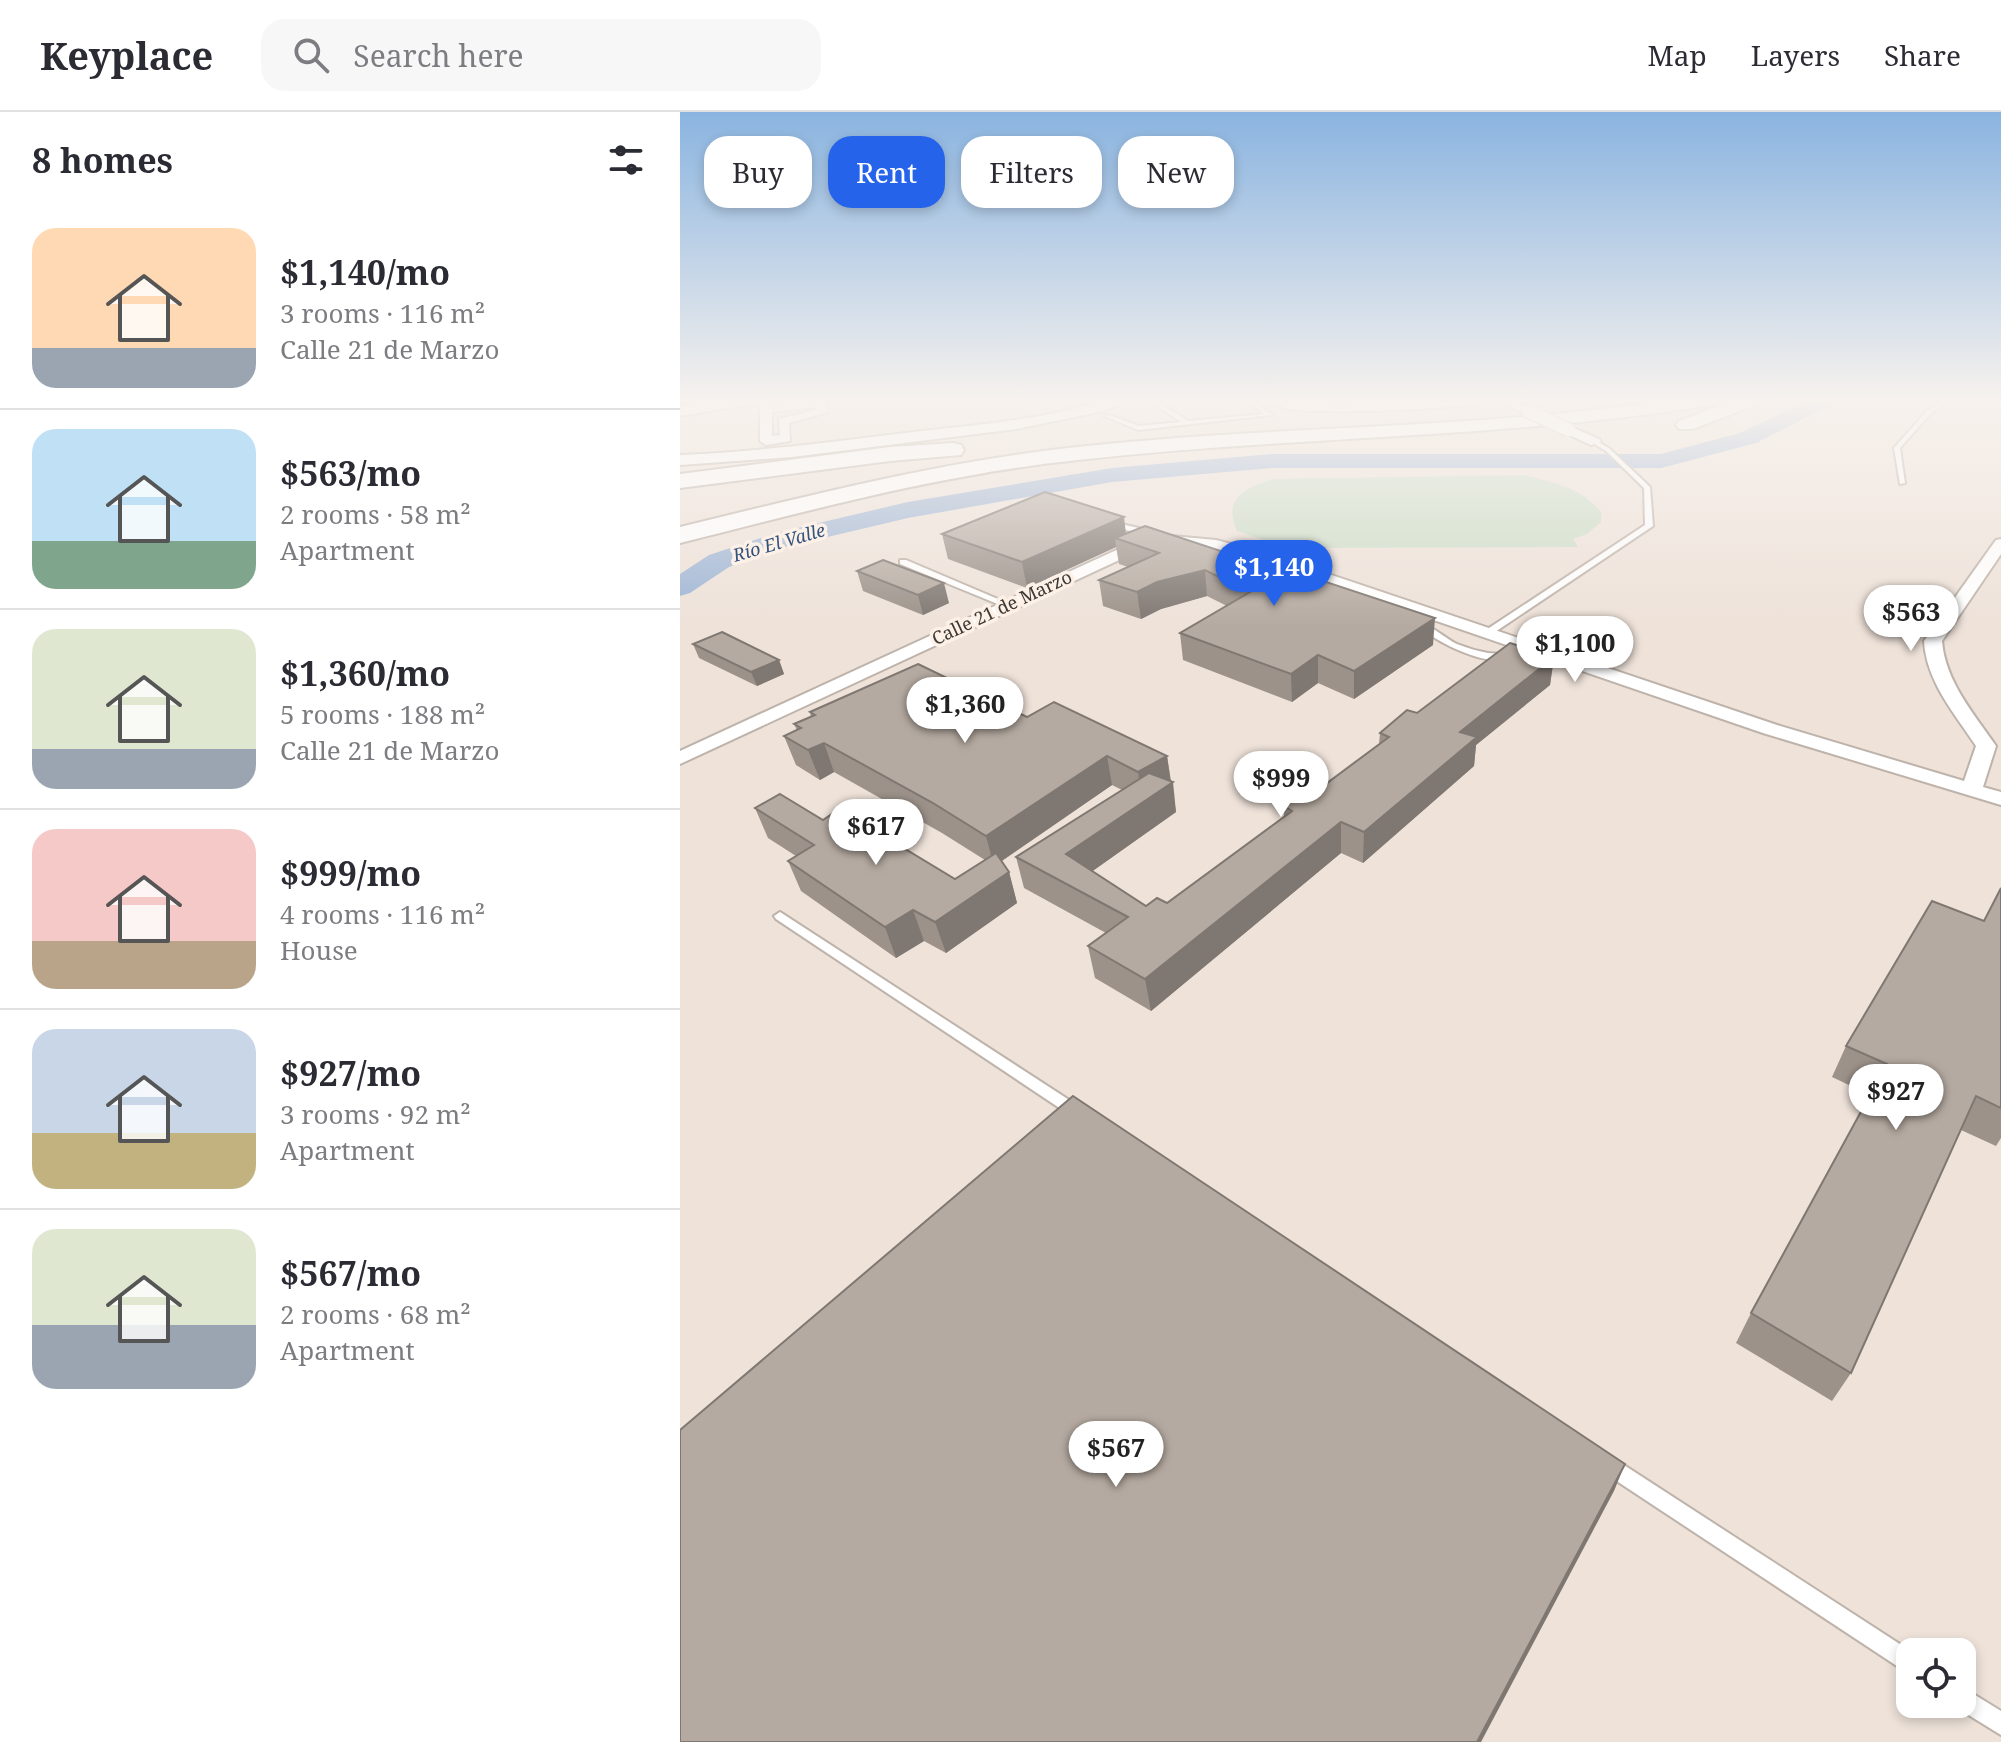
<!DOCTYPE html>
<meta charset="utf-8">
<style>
body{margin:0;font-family:"Noto Serif",serif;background:#f7f7f7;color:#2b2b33;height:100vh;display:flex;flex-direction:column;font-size:30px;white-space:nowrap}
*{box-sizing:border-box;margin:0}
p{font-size:26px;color:#7c7c81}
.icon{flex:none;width:44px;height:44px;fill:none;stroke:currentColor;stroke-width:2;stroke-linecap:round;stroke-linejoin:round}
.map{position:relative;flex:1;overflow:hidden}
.details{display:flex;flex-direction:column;background:#fff;width:680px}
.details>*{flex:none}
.guide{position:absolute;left:24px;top:24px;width:760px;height:72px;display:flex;gap:16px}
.controls{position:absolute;left:1216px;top:1526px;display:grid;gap:16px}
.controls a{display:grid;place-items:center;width:80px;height:80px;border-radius:16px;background:#fff;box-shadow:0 4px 12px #0003;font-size:40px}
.price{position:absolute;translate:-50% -68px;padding:0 18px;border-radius:28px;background:#fff;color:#222;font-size:26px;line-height:52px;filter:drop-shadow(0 2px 4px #0008)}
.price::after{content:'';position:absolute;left:50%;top:48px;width:24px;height:18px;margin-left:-12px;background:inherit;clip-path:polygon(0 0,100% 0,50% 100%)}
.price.current{background:#2563eb;color:#fff}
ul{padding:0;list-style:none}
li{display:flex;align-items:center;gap:24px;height:200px;padding:0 32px}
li+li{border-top:2px solid #e1e1e2}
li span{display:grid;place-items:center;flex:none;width:224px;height:160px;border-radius:24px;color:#555}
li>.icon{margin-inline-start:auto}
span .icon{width:96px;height:96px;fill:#fffc;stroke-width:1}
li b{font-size:34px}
h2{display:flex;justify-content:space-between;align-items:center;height:96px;padding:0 32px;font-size:34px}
.chip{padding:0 28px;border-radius:24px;background:#fff;box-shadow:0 4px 12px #0003;font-size:28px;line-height:72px}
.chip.current{background:#2563eb;color:#fff}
header{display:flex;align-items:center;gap:48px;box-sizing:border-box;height:112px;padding:0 40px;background:#fff;border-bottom:2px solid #e1e1e2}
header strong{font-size:38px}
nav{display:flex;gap:44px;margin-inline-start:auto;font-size:28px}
.search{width:560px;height:72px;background:#f7f7f7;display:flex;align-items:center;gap:20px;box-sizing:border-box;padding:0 28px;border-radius:24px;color:#7c7c81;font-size:30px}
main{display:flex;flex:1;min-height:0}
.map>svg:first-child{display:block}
.green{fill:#cbddc7}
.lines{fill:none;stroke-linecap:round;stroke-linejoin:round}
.river{fill:#9eb5d4;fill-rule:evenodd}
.service-casing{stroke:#beb3aa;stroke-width:4}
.minor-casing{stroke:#beb3aa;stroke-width:4}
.secondary-casing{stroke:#beb3aa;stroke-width:4}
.motorway-casing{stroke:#beb3aa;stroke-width:4}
.service{fill:#fff;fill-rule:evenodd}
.minor{fill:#fff;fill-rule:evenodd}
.secondary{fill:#fff;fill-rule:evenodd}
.motorway{fill:#fff;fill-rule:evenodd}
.minor-bridge-casing{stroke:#beb3aa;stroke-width:15;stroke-linecap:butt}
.minor-bridge{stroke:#fff;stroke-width:13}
.wall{fill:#9c928a}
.shaded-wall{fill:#7f7771}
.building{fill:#b5aaa1;stroke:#7f7771;stroke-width:2}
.labels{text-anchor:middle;stroke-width:7;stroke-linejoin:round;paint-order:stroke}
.far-water-label{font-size:18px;font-style:italic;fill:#33537e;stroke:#fcf0e7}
.far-street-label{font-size:18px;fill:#3d3935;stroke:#fcf0e7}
</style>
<header>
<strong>Keyplace</strong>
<div class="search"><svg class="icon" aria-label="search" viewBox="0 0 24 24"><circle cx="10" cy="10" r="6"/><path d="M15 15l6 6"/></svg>Search here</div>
<nav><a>Map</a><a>Layers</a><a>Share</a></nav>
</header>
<main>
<section class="details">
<h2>8 homes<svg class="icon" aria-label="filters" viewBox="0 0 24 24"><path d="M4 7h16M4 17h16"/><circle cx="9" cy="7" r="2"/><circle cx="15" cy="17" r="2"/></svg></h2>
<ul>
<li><span style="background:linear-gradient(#ffd9b3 75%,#9aa5b1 0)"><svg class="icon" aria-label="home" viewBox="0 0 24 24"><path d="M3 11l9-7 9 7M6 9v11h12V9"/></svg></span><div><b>$1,140/mo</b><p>3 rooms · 116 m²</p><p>Calle 21 de Marzo</p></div></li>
<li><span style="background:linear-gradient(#bfe0f5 70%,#7fa58c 0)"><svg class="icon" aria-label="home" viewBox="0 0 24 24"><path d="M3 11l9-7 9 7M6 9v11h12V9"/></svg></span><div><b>$563/mo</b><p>2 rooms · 58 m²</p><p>Apartment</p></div></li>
<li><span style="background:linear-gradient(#dfe7d0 75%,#9aa5b1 0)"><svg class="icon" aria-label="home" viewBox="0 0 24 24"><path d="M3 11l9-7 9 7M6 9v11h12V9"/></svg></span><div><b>$1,360/mo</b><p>5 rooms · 188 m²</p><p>Calle 21 de Marzo</p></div></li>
<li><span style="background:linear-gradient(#f6c9c9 70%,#b9a48a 0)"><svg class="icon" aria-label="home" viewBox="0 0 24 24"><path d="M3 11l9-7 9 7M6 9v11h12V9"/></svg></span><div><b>$999/mo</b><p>4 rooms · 116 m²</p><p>House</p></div></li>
<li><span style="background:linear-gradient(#c9d6e8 65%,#c2b280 0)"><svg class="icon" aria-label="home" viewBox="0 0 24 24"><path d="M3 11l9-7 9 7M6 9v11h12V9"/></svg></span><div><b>$927/mo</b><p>3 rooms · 92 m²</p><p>Apartment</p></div></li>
<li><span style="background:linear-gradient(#dfe7d0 60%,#9aa5b1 0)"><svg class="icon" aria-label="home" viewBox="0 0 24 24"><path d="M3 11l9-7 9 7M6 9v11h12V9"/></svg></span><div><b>$567/mo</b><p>2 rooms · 68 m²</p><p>Apartment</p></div></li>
</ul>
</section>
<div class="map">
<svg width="1321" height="1630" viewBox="0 0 1321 1630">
<rect width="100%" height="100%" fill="#eee2d9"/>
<!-- green -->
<path class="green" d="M 844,363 C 875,371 900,375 921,400 L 921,410 L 907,422 L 893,427 L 898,435 L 594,436 L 593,431 L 557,419 C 542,386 566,376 593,367 Z"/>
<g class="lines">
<!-- river -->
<path class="river" d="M 1132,287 L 1158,287 L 1155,291 L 1076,331 L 981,356 L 592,356 L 432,370 L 228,406 L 105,435 L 49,455 L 10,481 L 0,484 L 0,462 L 29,443 L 96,421 L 228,390 L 432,356 L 592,342 L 981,342 L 1060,321 Z"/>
<defs>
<path id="service" d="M 411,287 L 418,287 L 429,294 L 424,295 Z
M 481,287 L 488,287 L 480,291 L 508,309 L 584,302 L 563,287 L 570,287 L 593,303 L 458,318 L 424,304 L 429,303 L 459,314 L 501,310 L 473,291 Z
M 1264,287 L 1271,287 L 1250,302 L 1220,336 L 1225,371 L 1220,372 L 1214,336 L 1246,300 Z
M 915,328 L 930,337 L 970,375 L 973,414 L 812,522 L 806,522 L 806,518 L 965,413 L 964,376 L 926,339 L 913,331 Z
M 428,409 L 463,417 L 472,427 L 465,429 L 457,421 L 428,413 Z
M 220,448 L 226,448 L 332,493 L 325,495 L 220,452 Z
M 739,511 C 750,512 766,527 777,532 C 787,536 797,539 808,541 C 817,542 825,541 832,545 C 808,557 759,531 739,515 Z
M 100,800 L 403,997 L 405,1001 L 403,1005 L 398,1007 L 393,1005 L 96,807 L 94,804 Z
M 930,1344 L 1232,1540 L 1230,1540 L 1230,1561 L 1223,1558 L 923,1360 L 921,1353 L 923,1346 Z
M 1282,1575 L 1321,1599 L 1321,1623 L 1274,1594 L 1274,1592 L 1282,1592 Z"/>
<path id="minor" d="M 80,287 L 92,287 L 92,293 L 138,288 L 146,290 L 148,300 L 109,311 L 110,329 L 86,333 L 80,329 ZM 136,295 L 136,298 L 99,307 L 100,323 L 92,324 L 92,300 Z
M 590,287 L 637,291 L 636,287 L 648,287 L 648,291 L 654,292 L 814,287 C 797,298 627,303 606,296 C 600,295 595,291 590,287 Z
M 816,287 L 831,287 L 854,299 L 844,301 Z
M 889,314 L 919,327 L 921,330 L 911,333 L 885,321 L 883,318 Z
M 492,424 L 536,428 L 586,441 L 1097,613 L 1284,669 L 1296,634 C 1275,602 1246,569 1244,529 L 1316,428 L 1321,427 L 1321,442 L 1262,529 C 1265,569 1294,602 1316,634 L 1303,675 L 1321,680 L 1321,693 L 1083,621 L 576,447 L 507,433 L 465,436 L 0,652 L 0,639 L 456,429 Z"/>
<path id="secondary" d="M 49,287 L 84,287 L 77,291 L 0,304 L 0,294 Z
M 430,287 L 452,287 L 424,299 L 336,317 L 112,345 L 0,353 L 0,343 C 76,340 150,330 225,321 C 294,313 364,308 430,287 Z"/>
<path id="motorway" d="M 995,287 L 1042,287 L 1032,293 C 820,327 610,324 398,348 C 263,362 131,398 0,431 L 0,415 C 131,383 263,349 397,335 C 596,313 797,318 995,287 Z
M 1056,287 L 1084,287 L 1081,291 L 1013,317 L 999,317 L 996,313 L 999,309 Z
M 273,331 L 281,333 L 284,338 L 281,343 L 210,349 L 0,376 L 0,362 L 210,335 Z"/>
</defs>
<!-- service casing -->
<use href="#service" class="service-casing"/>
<!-- minor casing -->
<use href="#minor" class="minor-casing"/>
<!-- secondary casing -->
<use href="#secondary" class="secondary-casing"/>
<!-- motorway casing -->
<use href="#motorway" class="motorway-casing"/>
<!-- service -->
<use href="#service" class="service"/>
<!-- minor -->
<use href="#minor" class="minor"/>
<!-- secondary -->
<use href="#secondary" class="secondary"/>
<!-- motorway -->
<use href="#motorway" class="motorway"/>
<defs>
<path id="minor-bridge" d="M 848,299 L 889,318"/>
</defs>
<!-- minor-bridge casing -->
<use href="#minor-bridge" class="minor-bridge-casing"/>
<!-- minor-bridge -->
<use href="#minor-bridge" class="minor-bridge"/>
</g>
<!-- wall -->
<path class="wall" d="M 262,422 L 446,422 L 753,533 L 674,587 L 638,571 L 612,590 L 503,548 L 500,521 L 547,494 L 527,484 L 481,497 L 461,507 L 423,494 L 419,468 L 448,455 L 439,452 L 436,435 L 347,476 L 268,447 Z
M 177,459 L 269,491 L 243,503 L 183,479 Z
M 13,532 L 99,548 L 104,562 L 77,574 L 19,546 Z
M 874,545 L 870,573 L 796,633 L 794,654 L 683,751 L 661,741 L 471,899 L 415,866 L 408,834 L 426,821 L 344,776 L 336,745 L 442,678 L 432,673 L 322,749 L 329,760 L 337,791 L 266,841 L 244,829 L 216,846 L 121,779 L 108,749 L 116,744 L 88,726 L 75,696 L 143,708 L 275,767 L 305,748 L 262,721 L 154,660 L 140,668 L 116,653 L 104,624 L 117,618 L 114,612 L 131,605 L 130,600 L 347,605 L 487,644 L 496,700 L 412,759 L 466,794 L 487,791 L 604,705 L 604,694 L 643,674 L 699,632 L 700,621 L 737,601 Z
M 1321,776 L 1321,1026 L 1316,1034 L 1281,1018 L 1171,1261 L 1152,1289 L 1056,1231 L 1071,1201 L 1190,983 L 1152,965 L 1166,934 L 1304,809 Z"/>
<!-- shaded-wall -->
<path class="shaded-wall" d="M 444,405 L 447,430 L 435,426 L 436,435 L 347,476 L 342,450 Z
M 525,458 L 527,484 L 481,497 L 461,507 L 457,480 L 477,470 Z
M 264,471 L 269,491 L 243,503 L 238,483 Z
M 755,506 L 753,533 L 674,587 L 674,559 Z
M 638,543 L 638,571 L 612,590 L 611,562 Z
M 874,545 L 870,573 L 796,633 L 794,654 L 683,751 L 684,720 L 780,620 Z
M 99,548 L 104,562 L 77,574 L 71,560 Z
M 144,631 L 154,660 L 140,668 L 128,638 Z
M 427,644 L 432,673 L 314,754 L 306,724 Z
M 487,644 L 491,672 L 493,670 L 496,700 L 393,773 L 386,742 L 462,690 L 458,660 Z
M 661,710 L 661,741 L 471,899 L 465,867 Z
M 329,760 L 337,791 L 266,841 L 255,810 Z
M 233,798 L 244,829 L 216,846 L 205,815 Z
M 945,1352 L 934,1379 L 801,1630 L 797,1630 Z"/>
<!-- building -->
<path class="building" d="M 365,380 L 444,405 L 342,450 L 262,422 Z
M 465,414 L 604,460 L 610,458 L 755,506 L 674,559 L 638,543 L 611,562 L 500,521 L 570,480 L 525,458 L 477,470 L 457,480 L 419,468 L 479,441 L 435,426 Z
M 203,448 L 264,471 L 238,483 L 177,459 Z
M 42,520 L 99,548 L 71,560 L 13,532 Z
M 830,531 L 874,545 L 780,620 L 797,625 L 684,720 L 661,710 L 465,867 L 408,834 L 448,805 L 336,745 L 469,661 L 493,670 L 386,742 L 466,794 L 477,786 L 487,791 L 612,699 L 604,694 L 633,670 L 643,674 L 709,625 L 700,621 L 727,598 L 737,601 Z
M 238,552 L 347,605 L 374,590 L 487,644 L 458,660 L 427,644 L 306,724 L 253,691 L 144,631 L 128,638 L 104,624 L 121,616 L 114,612 L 135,603 L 130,600 Z
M 100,682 L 143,708 L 159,697 L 275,767 L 316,741 L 329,760 L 255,810 L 233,798 L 205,815 L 108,749 L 134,733 L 75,696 Z
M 1321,776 L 1321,996 L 1296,984 L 1171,1261 L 1071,1201 L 1207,952 L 1166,934 L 1252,789 L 1304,809 Z
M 393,984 L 945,1352 L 797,1630 L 0,1630 L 0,1318 Z"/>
<!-- sky -->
<linearGradient id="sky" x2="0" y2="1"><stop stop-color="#8ab4e0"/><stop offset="0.56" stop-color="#f7f2ee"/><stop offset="1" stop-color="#f7f2ee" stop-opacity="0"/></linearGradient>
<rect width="1321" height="515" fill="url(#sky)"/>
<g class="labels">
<!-- far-water labels -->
<g class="far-water-label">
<text transform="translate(99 431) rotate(-16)" y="6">Río El Valle</text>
</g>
<!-- far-street labels -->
<g class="far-street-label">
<text transform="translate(322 496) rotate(-25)" y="6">Calle 21 de Marzo</text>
</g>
</g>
</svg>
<div class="controls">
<a><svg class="icon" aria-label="locate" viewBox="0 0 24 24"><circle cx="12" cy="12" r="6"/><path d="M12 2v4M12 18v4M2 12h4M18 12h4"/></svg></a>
</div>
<b class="price current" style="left:594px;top:496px">$1,140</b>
<b class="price" style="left:1231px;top:541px">$563</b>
<b class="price" style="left:895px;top:572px">$1,100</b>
<b class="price" style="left:285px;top:633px">$1,360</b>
<b class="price" style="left:601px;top:707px">$999</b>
<b class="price" style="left:196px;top:755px">$617</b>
<b class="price" style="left:1216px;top:1020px">$927</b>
<b class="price" style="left:436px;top:1377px">$567</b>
<div class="guide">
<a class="chip">Buy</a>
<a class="chip current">Rent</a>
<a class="chip">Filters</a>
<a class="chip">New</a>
</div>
</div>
</main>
